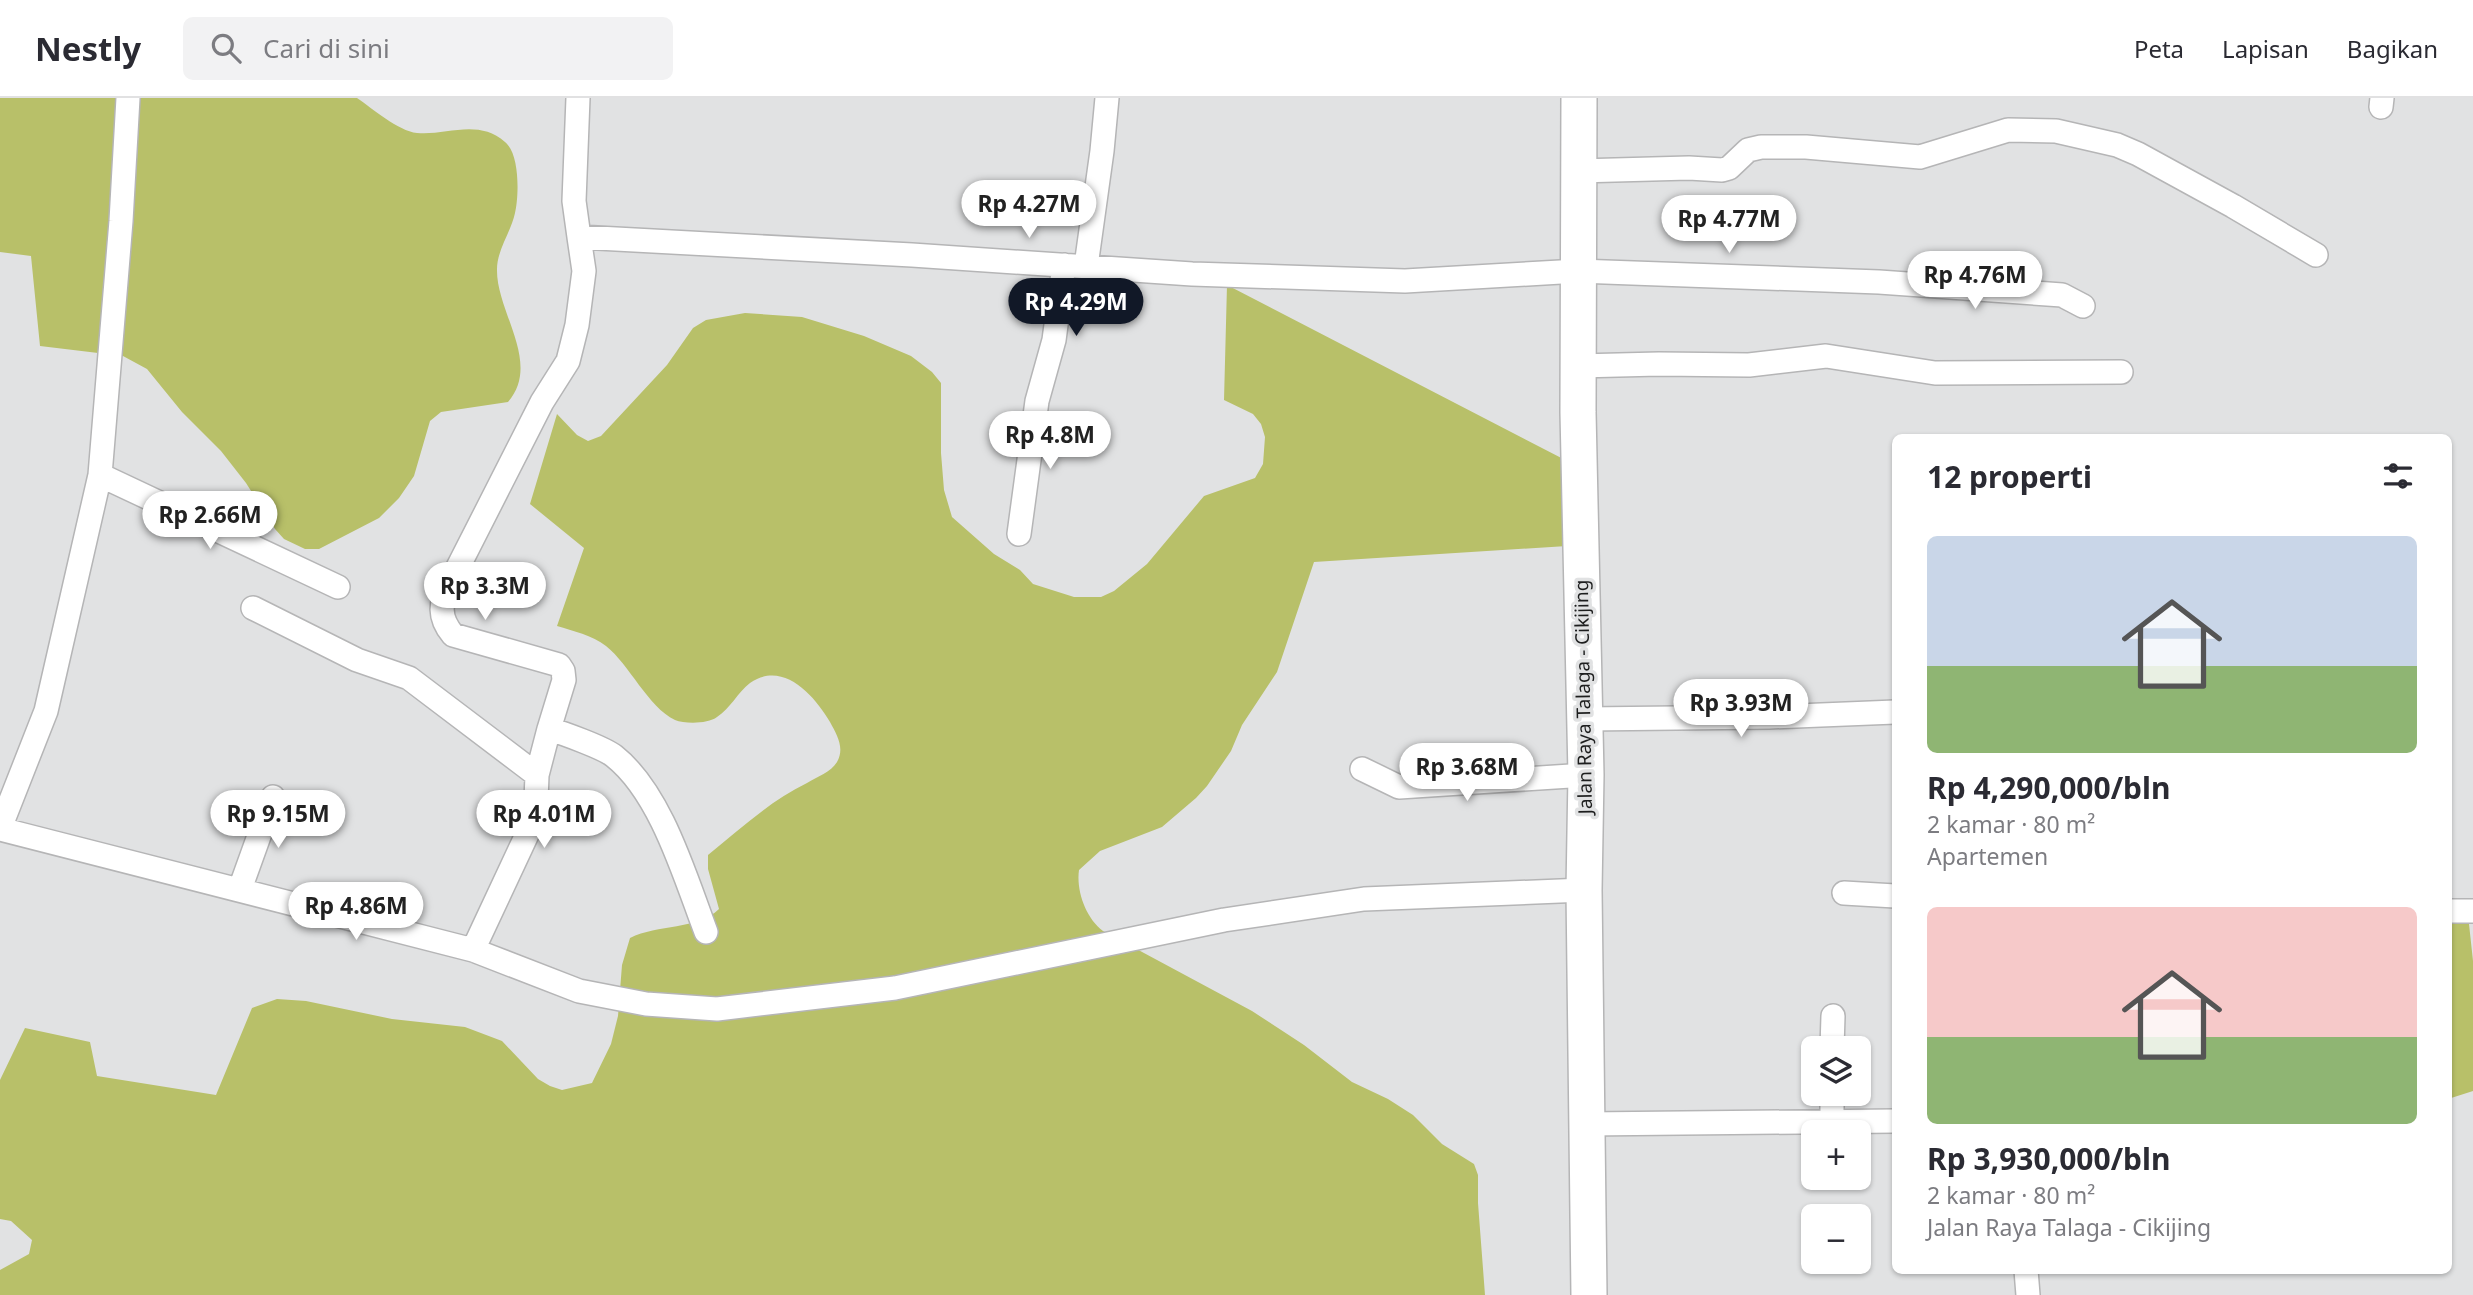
<!DOCTYPE html>
<html lang="id">
<meta charset="utf-8">
<style>
body{margin:0;font-family:"Noto Sans",sans-serif;background:#f2f2f3;color:#2b2b33;height:100vh;display:flex;flex-direction:column;font-size:26px;white-space:nowrap}
*{box-sizing:border-box;margin:0}
p{font-size:23px;color:#7c7c81}
.icon{flex:none;width:38px;height:38px;fill:none;stroke:currentColor;stroke-width:2;stroke-linecap:round;stroke-linejoin:round}
.map{position:relative;flex:1;overflow:hidden}
.side{position:absolute;left:1892px;top:336px;width:560px;height:840px;display:flex;flex-direction:column;background:#fff;border-radius:10px;box-shadow:0 2px 5px #0004}
.side>*{flex:none}
.buttons{position:absolute;left:1801px;top:938px;display:grid;gap:14px}
.buttons a{display:grid;place-items:center;width:70px;height:70px;border-radius:10px;background:#fff;box-shadow:0 2px 5px #0004;font-size:35px}
.price{position:absolute;translate:-50% -60px;padding:0 16px;border-radius:24px;background:#fff;color:#222;font-size:23px;line-height:46px;filter:drop-shadow(0 2px 4px #0008)}
.price::after{content:'';position:absolute;left:50%;top:42px;width:21px;height:16px;margin-left:-10px;background:inherit;clip-path:polygon(0 0,100% 0,50% 100%)}
.price.selected{background:#111827;color:#fff}
ul{padding:0;list-style:none}
li{display:grid;align-content:center;gap:14px;height:371px;padding:0 35px}
li span{display:grid;place-items:center;height:217px;border-radius:10px;color:#555}
li>.icon{margin-inline-start:auto}
span .icon{width:126px;height:126px;fill:#fffc;stroke-width:1}
li b{font-size:30px}
h2{display:flex;justify-content:space-between;align-items:center;height:84px;padding:0 35px;font-size:30px}
header{display:flex;align-items:center;gap:42px;box-sizing:border-box;height:98px;padding:0 35px;background:#fff;border-bottom:2px solid #e1e1e2}
header strong{font-size:33px}
nav{display:flex;gap:38px;margin-inline-start:auto;font-size:24px}
.search{width:490px;height:63px;background:#f2f2f3;display:flex;align-items:center;gap:18px;box-sizing:border-box;padding:0 24px;border-radius:10px;color:#7c7c81;font-size:26px}
.map>svg:first-child{display:block}
.green{fill:#b8c069}
.lines{fill:none;stroke-linecap:round;stroke-linejoin:round}
.minor-casing{stroke:#b5b5b6;stroke-width:26}
.primary-casing{stroke:#b5b5b6;stroke-width:38}
.minor{stroke:#fff;stroke-width:23}
.primary{stroke:#fff;stroke-width:35}
.labels{text-anchor:middle;stroke-width:7;stroke-linejoin:round;paint-order:stroke}
.street-label{font-size:19px;fill:#1d1e1e;stroke:#e1e2e3}
</style>
<header>
<strong>Nestly</strong>
<div class="search"><svg class="icon" aria-label="search" viewBox="0 0 24 24"><circle cx="10" cy="10" r="6"/><path d="M15 15l6 6"/></svg>Cari di sini</div>
<nav><a>Peta</a><a>Lapisan</a><a>Bagikan</a></nav>
</header>
<div class="map">
<svg width="2473" height="1197" viewBox="0 0 2473 1197">
<rect width="100%" height="100%" fill="#e1e2e3"/>
<!-- green -->
<path class="green" d="M 0,0 L 357,0 C 372,10 398,33 417,35 C 445,38 478,20 505,44 C 520,56 519,98 515,115 C 511,134 497,152 497,171 C 496,214 542,265 508,304 L 441,314 L 430,323 L 414,378 L 399,400 L 379,420 L 319,451 L 305,451 L 284,441 L 275,431 L 246,385 L 221,353 L 182,314 L 147,271 L 123,258 L 40,248 L 31,158 L 0,154 Z
M 1227,187 L 1573,366 L 1567,448 L 1314,464 L 1277,574 L 1242,627 L 1231,653 L 1207,688 L 1196,700 L 1162,729 L 1100,753 L 1079,772 C 1076,793 1086,820 1103,833 L 1252,913 L 1304,947 L 1352,984 L 1388,1001 L 1413,1017 L 1442,1046 L 1474,1066 L 1478,1077 L 1478,1105 L 1485,1197 L 0,1197 L 0,1172 L 29,1156 L 32,1142 L 11,1123 L 0,1121 L 0,982 L 25,930 L 90,944 L 97,978 L 216,997 L 252,910 L 277,901 L 306,903 L 392,921 L 465,929 L 502,943 L 538,981 L 550,988 L 562,992 L 592,985 L 611,946 L 618,918 L 622,867 L 630,840 C 658,826 697,832 719,811 L 708,771 L 708,757 C 740,731 770,703 807,685 C 817,679 831,674 837,664 C 845,650 837,637 830,624 C 814,597 783,562 750,585 C 738,594 730,611 717,619 C 708,626 685,626 675,622 C 648,609 629,566 606,548 C 592,537 573,533 557,528 L 584,450 L 530,406 L 557,316 L 577,337 L 588,343 L 601,338 L 667,267 L 693,230 L 706,222 L 745,215 L 802,219 L 864,238 L 911,258 L 932,274 L 941,285 L 941,355 L 944,392 L 952,419 L 994,456 L 1020,472 L 1033,486 L 1074,499 L 1101,499 L 1114,493 L 1147,466 L 1204,398 L 1255,380 L 1263,366 L 1265,339 L 1261,326 L 1253,316 L 1224,302 Z
M 2448,825 L 2469,826 L 2473,863 L 2473,993 L 2448,1001 Z"/>
<g class="lines">
<defs>
<path id="minor" d="M 578,0 L 574,103 L 579,139 L 912,157 L 1192,176 L 1405,183 L 1578,173 L 1879,184 L 2062,197 L 2083,208
M 2381,9 L 2382,0
M 1578,73 L 1689,70 L 1722,72 L 1729,70 L 1748,52 L 1761,49 L 1806,49 L 1920,59 L 2008,32 L 2056,33 L 2117,47 L 2138,56 L 2233,108 L 2316,157
M 579,139 L 584,173 L 577,227 L 568,263 L 542,304 L 450,485 C 440,505 438,519 453,537 L 559,567 L 563,573 L 564,582 L 549,631 C 563,635 604,650 614,658 C 661,695 685,779 706,834
M 1086,168 L 1102,53 L 1107,0
M 1578,268 L 1659,266 L 1749,267 L 1826,258 L 1935,275 L 2121,274
M 100,377 L 338,489
M 1019,436 L 1037,303 L 1054,242 L 1064,167
M 253,510 L 357,562 L 409,580 L 537,677
M 1585,621 L 1769,619 L 1895,614
M 1362,671 L 1399,689 L 1586,677
M 0,730 L 46,613 L 100,377 L 121,123 L 128,0
M 0,731 L 473,852 L 579,893 L 646,906 L 717,911 L 895,890 L 1224,822 L 1364,801 L 1584,792
M 240,791 L 273,699
M 1844,795 L 1895,798
M 2448,813 L 2473,813
M 473,852 L 531,728 L 536,702 L 537,677 L 549,631
M 1832,950 L 1833,918
M 1832,1024 L 1832,996
M 1586,1026 L 1895,1023
M 2026,1172 L 2028,1197"/>
<path id="primary" d="M 1579,0 L 1578,314 L 1586,677 L 1584,792 L 1589,1197"/>
</defs>
<!-- minor casing -->
<use href="#minor" class="minor-casing"/>
<!-- primary casing -->
<use href="#primary" class="primary-casing"/>
<!-- minor -->
<use href="#minor" class="minor"/>
<!-- primary -->
<use href="#primary" class="primary"/>
</g>
<g class="labels">
<!-- street labels -->
<g class="street-label">
<text transform="translate(1583 599) rotate(-91)" y="7">Jalan Raya Talaga - Cikijing</text>
</g>
</g>
</svg>
<div class="buttons">
<a><svg class="icon" aria-label="layers" viewBox="0 0 24 24"><path d="M12 4l9 5-9 5-9-5zM3 14l9 5 9-5"/></svg></a>
<a>+</a>
<a>−</a>
</div>
<b class="price" style="left:1029px;top:142px">Rp 4.27M</b>
<b class="price" style="left:1729px;top:157px">Rp 4.77M</b>
<b class="price" style="left:1975px;top:213px">Rp 4.76M</b>
<b class="price selected" style="left:1076px;top:240px">Rp 4.29M</b>
<b class="price" style="left:1050px;top:373px">Rp 4.8M</b>
<b class="price" style="left:210px;top:453px">Rp 2.66M</b>
<b class="price" style="left:485px;top:524px">Rp 3.3M</b>
<b class="price" style="left:1741px;top:641px">Rp 3.93M</b>
<b class="price" style="left:1467px;top:705px">Rp 3.68M</b>
<b class="price" style="left:278px;top:752px">Rp 9.15M</b>
<b class="price" style="left:544px;top:752px">Rp 4.01M</b>
<b class="price" style="left:356px;top:844px">Rp 4.86M</b>
<section class="side">
<h2>12 properti<svg class="icon" aria-label="filters" viewBox="0 0 24 24"><path d="M4 7h16M4 17h16"/><circle cx="9" cy="7" r="2"/><circle cx="15" cy="17" r="2"/></svg></h2>
<ul>
<li><span style="background:linear-gradient(#c9d6e8 60%,#8fb573 0)"><svg class="icon" aria-label="home" viewBox="0 0 24 24"><path d="M3 11l9-7 9 7M6 9v11h12V9"/></svg></span><div><b>Rp 4,290,000/bln</b><p>2 kamar · 80 m²</p><p>Apartemen</p></div></li>
<li><span style="background:linear-gradient(#f6c9c9 60%,#8fb573 0)"><svg class="icon" aria-label="home" viewBox="0 0 24 24"><path d="M3 11l9-7 9 7M6 9v11h12V9"/></svg></span><div><b>Rp 3,930,000/bln</b><p>2 kamar · 80 m²</p><p>Jalan Raya Talaga - Cikijing</p></div></li>
</ul>
</section>
</div>
